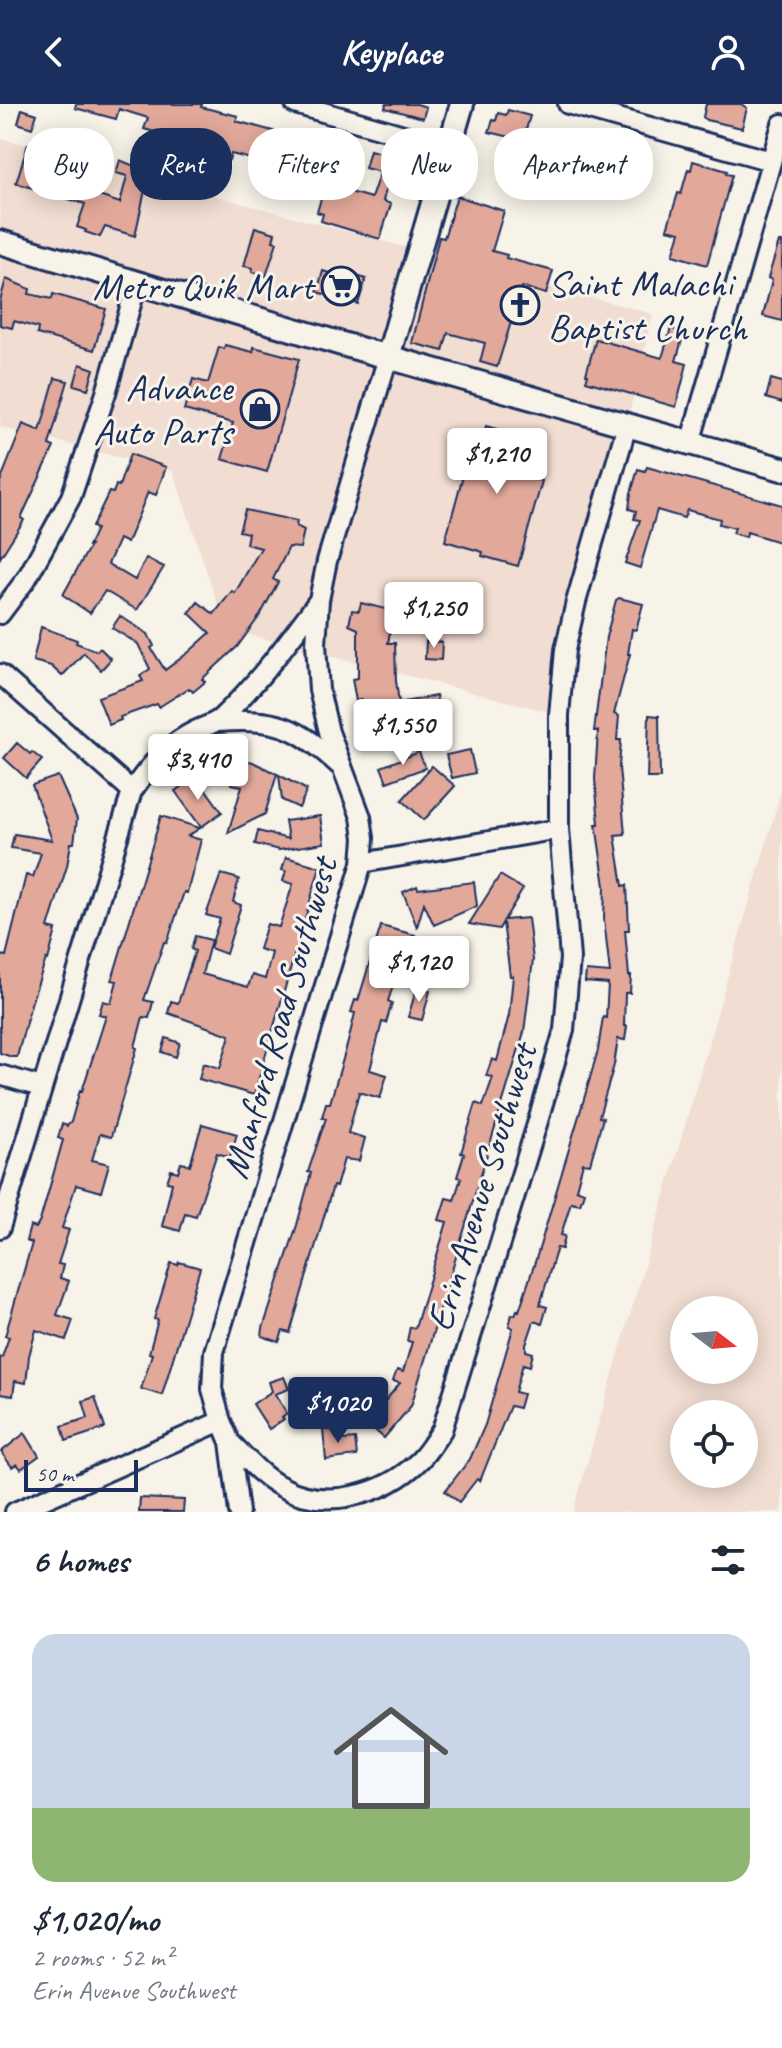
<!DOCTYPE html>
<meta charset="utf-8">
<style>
body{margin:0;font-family:Caveat,sans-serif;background:#f2f2f3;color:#1f2937;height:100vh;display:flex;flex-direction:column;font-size:30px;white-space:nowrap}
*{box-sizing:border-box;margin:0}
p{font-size:26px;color:#747a83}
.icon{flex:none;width:44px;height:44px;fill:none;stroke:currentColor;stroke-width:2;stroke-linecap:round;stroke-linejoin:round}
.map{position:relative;height:1408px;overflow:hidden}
.panel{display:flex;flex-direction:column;background:#fff;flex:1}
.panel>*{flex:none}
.hud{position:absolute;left:24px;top:24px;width:734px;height:72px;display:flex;gap:16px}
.needle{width:52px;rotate:106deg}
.buttons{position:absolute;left:670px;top:1192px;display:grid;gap:16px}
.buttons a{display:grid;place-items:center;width:88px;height:88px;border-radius:50%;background:#fff;box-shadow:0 4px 20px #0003;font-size:40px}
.scale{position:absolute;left:24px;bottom:20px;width:114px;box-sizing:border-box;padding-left:8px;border:4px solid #1b2f5e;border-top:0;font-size:22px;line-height:28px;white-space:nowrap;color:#1b2f5e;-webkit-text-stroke:6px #f7f3e8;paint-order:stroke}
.price{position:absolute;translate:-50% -68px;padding:0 18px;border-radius:8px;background:#fff;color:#222;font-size:26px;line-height:52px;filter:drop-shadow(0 2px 4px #0008)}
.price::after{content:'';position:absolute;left:50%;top:48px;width:24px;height:18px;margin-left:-12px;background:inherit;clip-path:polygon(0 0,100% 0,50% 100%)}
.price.current{background:#1b2f5e;color:#fff}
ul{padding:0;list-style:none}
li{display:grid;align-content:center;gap:16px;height:424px;padding:0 32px}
li span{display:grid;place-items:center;height:248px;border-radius:24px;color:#555}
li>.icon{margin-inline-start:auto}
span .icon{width:144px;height:144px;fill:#fffc;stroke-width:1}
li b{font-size:34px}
h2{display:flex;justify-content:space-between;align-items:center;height:96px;padding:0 32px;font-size:34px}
.chip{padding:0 28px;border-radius:32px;background:#fff;box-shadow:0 4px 20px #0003;font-size:28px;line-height:72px}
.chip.current{background:#1b2f5e;color:#fff}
header{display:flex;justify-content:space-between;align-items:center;height:104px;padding:0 32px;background:#1b2f5e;color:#fff;font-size:36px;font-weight:600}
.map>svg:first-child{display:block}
.built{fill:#f1ddd1;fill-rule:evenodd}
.building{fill:#e2a99b;stroke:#1b2f5e;stroke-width:2}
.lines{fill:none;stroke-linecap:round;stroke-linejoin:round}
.minor-casing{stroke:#1b2f5e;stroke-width:24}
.major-casing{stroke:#1b2f5e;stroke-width:28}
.minor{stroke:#f7f3e8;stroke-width:18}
.major{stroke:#f7f3e8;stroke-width:22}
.labels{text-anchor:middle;stroke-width:6;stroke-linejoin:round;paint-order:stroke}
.poi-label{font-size:38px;fill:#1b2f5e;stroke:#f7f3e8;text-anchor:end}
.street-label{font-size:38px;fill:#1b2f5e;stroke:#f7f3e8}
</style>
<header><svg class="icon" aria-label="back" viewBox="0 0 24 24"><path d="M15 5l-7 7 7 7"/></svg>Keyplace<svg class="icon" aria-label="person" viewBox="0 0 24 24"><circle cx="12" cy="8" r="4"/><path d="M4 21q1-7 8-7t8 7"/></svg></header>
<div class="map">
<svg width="782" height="1408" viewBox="0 0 782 1408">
<rect width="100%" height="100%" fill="#f7f3e8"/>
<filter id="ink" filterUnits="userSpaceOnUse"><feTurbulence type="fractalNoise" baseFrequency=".0125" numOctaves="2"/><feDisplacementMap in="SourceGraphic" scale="16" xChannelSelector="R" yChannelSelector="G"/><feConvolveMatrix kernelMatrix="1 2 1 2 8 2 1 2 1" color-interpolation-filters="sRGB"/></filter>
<g filter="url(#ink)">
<!-- built -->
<path class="built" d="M 0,34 L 653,210 L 557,610 L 226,525 L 173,367 L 0,323 Z
M 782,684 L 782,1408 L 573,1408 L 683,1028 ZM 684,1206 L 744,1206 L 744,1266 L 684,1266 ZM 684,1310 L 744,1310 L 744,1370 L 684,1370 Z"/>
<!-- building -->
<path class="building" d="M 76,0 L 202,0 L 201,3 L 238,12 L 236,17 L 284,30 L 285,27 L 308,34 L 307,38 L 310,39 L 300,73 L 274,66 L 275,61 L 231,50 L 229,56 L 176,44 L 177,40 L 156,33 L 158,29 L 144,25 L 148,14 L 119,5 L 116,15 L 75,4 Z
M 386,0 L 417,0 L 426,3 L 423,14 L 385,4 Z
M 706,0 L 741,0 L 747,4 L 742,24 L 706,16 L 703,13 Z
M 22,5 L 37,10 L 32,24 L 18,19 Z
M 508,6 L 530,12 L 523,36 L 489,28 L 493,16 L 496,17 L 498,9 L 506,11 Z
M 28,40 L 92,59 L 84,87 L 120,99 L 127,72 L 116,69 L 120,56 L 149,68 L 135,132 L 105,123 L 100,133 L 85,128 L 86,126 L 77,123 L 85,100 L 16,79 Z
M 386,44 L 414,52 L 409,79 L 389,73 L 383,97 L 391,100 L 380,135 L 321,117 L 323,110 L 317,108 L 325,81 L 371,94 L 380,68 L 365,64 L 370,46 L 384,50 Z
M 693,57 L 727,67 L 726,70 L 732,71 L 707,161 L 673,151 L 680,128 L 667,125 L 678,89 L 681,90 L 688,65 L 691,66 Z
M 457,92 L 504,107 L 492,147 L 507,151 L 506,154 L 553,167 L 546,190 L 522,183 L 497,263 L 480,258 L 485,239 L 448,229 L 443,247 L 412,239 L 439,133 L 444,134 Z
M 255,123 L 275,129 L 273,137 L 277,138 L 266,172 L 252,168 L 253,164 L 244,162 Z
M 779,138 L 782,138 L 782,217 L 763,212 L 772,176 L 768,174 Z
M 323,167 L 351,176 L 353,171 L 366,175 L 358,200 L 317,188 Z
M 6,175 L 30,185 L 29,190 L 52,195 L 53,190 L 106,205 L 94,246 L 37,230 L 38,224 L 14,217 L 12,224 L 0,221 L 0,197 Z
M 671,224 L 684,229 L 676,257 L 687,260 L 676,303 L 586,277 L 588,271 L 586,270 L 596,235 L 662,254 Z
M 225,241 L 253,248 L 254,243 L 299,255 L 267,368 L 222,355 L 233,319 L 184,306 L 193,275 L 208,279 L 219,243 L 224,245 Z
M 80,260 L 94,265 L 88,285 L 74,281 Z
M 55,274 L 68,277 L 49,341 L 54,343 L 21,414 L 24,416 L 0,454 L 0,378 L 23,320 L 40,327 Z
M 771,275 L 782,278 L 782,299 L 766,294 Z
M 486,322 L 543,338 L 533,375 L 542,377 L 518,462 L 482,452 L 483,448 L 445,437 L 475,328 L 484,331 Z
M 130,350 L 166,363 L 156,391 L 148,388 L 127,439 L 119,435 L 108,460 L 135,476 L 146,454 L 164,463 L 137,506 L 105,487 L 90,509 L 63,491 L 90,442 L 88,442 L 96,425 L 92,423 L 109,388 L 113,389 L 116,381 L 119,382 Z
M 647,363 L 782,401 L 782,439 L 747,428 L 746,433 L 733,429 L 735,424 L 719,420 L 720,415 L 687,406 L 684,414 L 657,406 L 640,464 L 625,459 L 640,416 L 634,415 L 636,407 L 629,405 L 631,389 L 638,365 L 645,367 Z
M 245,406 L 297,417 L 296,422 L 304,426 L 300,444 L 289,443 L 273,475 L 278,478 L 261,510 L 237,543 L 202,575 L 205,578 L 193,588 L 189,584 L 159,603 L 157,600 L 120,613 L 121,616 L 109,621 L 98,593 L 143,577 L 140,572 L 150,565 L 138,540 L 112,524 L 120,512 L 148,530 L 154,542 L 151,544 L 165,566 L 189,548 L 210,529 L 189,509 L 198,498 L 214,510 L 232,487 L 235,489 L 261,444 L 246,440 L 248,429 L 239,427 Z
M 619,494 L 643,500 L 636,526 L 632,525 L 628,550 L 630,550 L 614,610 L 619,612 L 617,636 L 621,636 L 619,663 L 625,730 L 615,731 L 623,782 L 627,781 L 629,826 L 625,826 L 629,872 L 631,872 L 630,889 L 625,889 L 624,922 L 627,922 L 625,936 L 618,935 L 614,961 L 599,1013 L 603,1014 L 590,1060 L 583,1059 L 576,1085 L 584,1088 L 580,1100 L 571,1098 L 561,1131 L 565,1132 L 562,1145 L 557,1144 L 554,1153 L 540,1201 L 547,1203 L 542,1220 L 534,1217 L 526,1241 L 526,1247 L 533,1249 L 530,1262 L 523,1260 L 515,1288 L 523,1290 L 519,1304 L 510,1302 L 480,1377 L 477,1375 L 459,1398 L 445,1387 L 470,1355 L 485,1321 L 513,1224 L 509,1222 L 512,1210 L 515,1211 L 517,1206 L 519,1207 L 536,1155 L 584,995 L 598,946 L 603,913 L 606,914 L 608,880 L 585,878 L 586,867 L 610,869 L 604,815 L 605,782 L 596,720 L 599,720 L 595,675 L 598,627 L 594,627 L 606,533 L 616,496 Z
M 361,499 L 394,507 L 388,539 L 395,539 L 396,577 L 399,599 L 436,592 L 439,605 L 399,613 L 404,635 L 376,642 L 366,603 L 363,604 L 361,596 L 356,597 L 352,575 L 358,574 L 358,525 L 349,521 L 352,506 L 359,507 Z
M 41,523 L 77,536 L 76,539 L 97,547 L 100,544 L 111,555 L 101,566 L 84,549 L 62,572 L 51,562 L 33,557 Z
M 426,537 L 442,538 L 441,556 L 425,555 Z
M 649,611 L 659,612 L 660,674 L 647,674 Z
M 17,639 L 30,650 L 32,648 L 42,656 L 26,674 L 4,654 Z
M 470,646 L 475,669 L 452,674 L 446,651 Z
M 419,648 L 425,664 L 387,678 L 381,663 Z
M 237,654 L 253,658 L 277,670 L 265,710 L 228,729 L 242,682 L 231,680 Z
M 432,662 L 455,682 L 424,716 L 402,696 Z
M 279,671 L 307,686 L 299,704 L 282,696 Z
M 58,672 L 77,715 L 74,739 L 71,739 L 67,762 L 48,824 L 56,826 L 48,856 L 46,855 L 31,900 L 17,953 L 12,953 L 0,949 L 0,851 L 6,852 L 26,771 L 33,773 L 41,749 L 11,744 L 14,730 L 52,736 L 32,681 Z
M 196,672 L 222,708 L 201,723 L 175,687 Z
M 161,712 L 200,724 L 188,732 L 201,736 L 187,789 L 184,788 L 167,839 L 164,838 L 144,896 L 153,898 L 149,914 L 143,913 L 135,943 L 137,944 L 111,1033 L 100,1030 L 92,1056 L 109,1060 L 101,1088 L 76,1081 L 62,1124 L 69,1126 L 58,1160 L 63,1161 L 60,1174 L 69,1177 L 57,1211 L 73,1216 L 66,1236 L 36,1226 L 29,1252 L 26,1279 L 15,1277 L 13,1292 L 0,1290 L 0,1253 L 2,1253 L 9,1233 L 5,1232 L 32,1139 L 26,1137 L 30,1122 L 36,1124 L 40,1117 L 63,1036 L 58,1034 L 62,1020 L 67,1022 L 71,1018 L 80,986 L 82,987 L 106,912 L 99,910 L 103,897 L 111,899 L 117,877 L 112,876 Z
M 320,712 L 324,739 L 279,746 L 255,740 L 258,727 L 288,735 L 285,717 Z
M 286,753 L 320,763 L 254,991 L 199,975 L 203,959 L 220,964 L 230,931 L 168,909 L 171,897 L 178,899 L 195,847 L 191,845 L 195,832 L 211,836 L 202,870 L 248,883 L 252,871 L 265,875 L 272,849 L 259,845 L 267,820 L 279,823 L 293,780 L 283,777 L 286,767 L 282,766 Z
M 221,770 L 239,775 L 233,798 L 241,801 L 226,850 L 210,844 L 220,815 L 206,811 Z
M 500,771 L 523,785 L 504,816 L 528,814 L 533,856 L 524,928 L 411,1302 L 384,1334 L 370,1322 L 379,1312 L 375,1309 L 400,1279 L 393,1277 L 397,1266 L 403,1268 L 412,1238 L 407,1237 L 410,1223 L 415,1224 L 447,1118 L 439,1116 L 446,1094 L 454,1096 L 461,1074 L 457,1073 L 464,1050 L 461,1049 L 476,999 L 483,1002 L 493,973 L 486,972 L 492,955 L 497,957 L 509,911 L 513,872 L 510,872 L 503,818 L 499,825 L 469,820 Z
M 474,778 L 477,802 L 434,821 L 424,799 L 417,823 L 403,788 L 417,782 L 418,785 Z
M 381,822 L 415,831 L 408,855 L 403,854 L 397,870 L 388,897 L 392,899 L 386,919 L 382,918 L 370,966 L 387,971 L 380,994 L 359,988 L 348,1029 L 365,1034 L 359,1057 L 344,1055 L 336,1083 L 333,1082 L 290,1229 L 283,1227 L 279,1238 L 262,1232 L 263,1224 L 297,1121 L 311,1069 L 308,1068 L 326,1014 L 322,1013 L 326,999 L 330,999 L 348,938 L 355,909 L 351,908 L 355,896 L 358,897 Z
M 417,883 L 430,887 L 422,916 L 408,913 Z
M 166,934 L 180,939 L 176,953 L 162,948 Z
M 202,1020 L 237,1030 L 230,1053 L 217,1049 L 196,1112 L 185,1109 L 180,1127 L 162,1122 L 172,1079 L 167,1078 L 171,1066 L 178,1068 L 181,1059 L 190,1061 Z
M 179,1158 L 200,1164 L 162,1291 L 141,1285 L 152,1250 L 149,1249 L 158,1216 L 154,1215 L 171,1159 L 178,1161 Z
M 284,1273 L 289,1285 L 275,1290 L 287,1309 L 282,1313 L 284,1315 L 269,1325 L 253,1300 L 272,1287 L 269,1278 Z
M 95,1293 L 105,1324 L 66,1337 L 62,1322 L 88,1314 L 83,1297 Z
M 342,1324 L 343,1336 L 355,1335 L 357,1352 L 326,1356 L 323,1326 Z
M 25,1329 L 39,1352 L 21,1365 L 17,1360 L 12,1363 L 1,1348 Z
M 140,1394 L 184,1396 L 183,1408 L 139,1408 Z"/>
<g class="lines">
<defs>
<path id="minor" d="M 295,0 L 449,44
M 568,0 L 771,57
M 690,339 L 782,20
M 0,510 L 27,474 L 71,393 L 106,289 L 137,179
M 0,570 L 132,687
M 218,618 C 276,614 296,621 339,661
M 362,759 L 559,725
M 0,971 L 41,983
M 0,1124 L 132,687 C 148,663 167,641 193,628 C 202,623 213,621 221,614 C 258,579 288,538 319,496
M 230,1338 C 246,1354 261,1372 282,1383 C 326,1407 385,1391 420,1356 C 428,1348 435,1336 442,1326 L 538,1017 L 564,926 L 570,854 L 559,725 L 559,611 L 565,546 L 576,498 L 627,321
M 15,1408 L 221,1317
M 239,1408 L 230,1338 L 221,1317 L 212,1285 L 214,1248 L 362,759 L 364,734 L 361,713 L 329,628 L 319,586 L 316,540 L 319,496 L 327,457 L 388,253"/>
<path id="major" d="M 0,138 L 342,240 L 782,365
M 388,253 L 462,0"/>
</defs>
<!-- minor casing -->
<use href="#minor" class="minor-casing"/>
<!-- major casing -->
<use href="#major" class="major-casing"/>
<!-- minor -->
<use href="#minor" class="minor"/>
<!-- major -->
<use href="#major" class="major"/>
</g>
</g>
<!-- icons -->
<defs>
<symbol id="supermarket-ring" viewBox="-11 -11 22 22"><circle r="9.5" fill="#f7f3e8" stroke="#1b2f5e" stroke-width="1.5"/><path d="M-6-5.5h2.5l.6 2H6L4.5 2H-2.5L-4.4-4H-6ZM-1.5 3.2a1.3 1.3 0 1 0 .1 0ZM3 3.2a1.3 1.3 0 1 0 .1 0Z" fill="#1b2f5e"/></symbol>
<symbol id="church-ring" viewBox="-11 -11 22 22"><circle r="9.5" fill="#f7f3e8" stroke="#1b2f5e" stroke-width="1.5"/><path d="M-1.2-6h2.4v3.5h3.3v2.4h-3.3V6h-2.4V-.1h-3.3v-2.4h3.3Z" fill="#1b2f5e"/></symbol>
<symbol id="shop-ring" viewBox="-11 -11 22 22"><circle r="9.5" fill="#f7f3e8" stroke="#1b2f5e" stroke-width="1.5"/><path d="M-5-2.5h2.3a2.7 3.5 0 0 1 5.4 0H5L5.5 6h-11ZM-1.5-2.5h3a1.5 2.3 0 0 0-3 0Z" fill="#1b2f5e"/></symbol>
</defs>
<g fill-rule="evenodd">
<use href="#supermarket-ring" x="319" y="160" width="44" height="44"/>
<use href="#church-ring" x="498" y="179" width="44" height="44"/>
<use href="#shop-ring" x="238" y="283" width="44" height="44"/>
</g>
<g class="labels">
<!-- poi labels -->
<g class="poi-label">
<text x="548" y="192" text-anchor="start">Saint Malachi<tspan x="548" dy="44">Baptist Church</tspan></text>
<text x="313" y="195">Metro Quik Mart</text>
<text x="232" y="296">Advance<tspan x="232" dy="44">Auto Parts</tspan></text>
</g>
<!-- street labels -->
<g class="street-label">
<text transform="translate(279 914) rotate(-74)" y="13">Manford Road Southwest</text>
<text transform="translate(481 1083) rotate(-73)" y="13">Erin Avenue Southwest</text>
</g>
</g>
</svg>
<div class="buttons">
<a><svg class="needle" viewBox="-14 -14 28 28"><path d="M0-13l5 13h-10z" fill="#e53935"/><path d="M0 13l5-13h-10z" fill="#747a83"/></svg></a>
<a><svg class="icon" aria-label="locate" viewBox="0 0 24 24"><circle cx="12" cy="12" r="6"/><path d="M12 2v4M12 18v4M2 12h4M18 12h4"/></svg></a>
</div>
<div class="scale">50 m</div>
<b class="price" style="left:497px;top:392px">$1,210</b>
<b class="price" style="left:434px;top:546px">$1,250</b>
<b class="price" style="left:403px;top:663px">$1,550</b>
<b class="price" style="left:198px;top:698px">$3,410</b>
<b class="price" style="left:419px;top:900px">$1,120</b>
<b class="price current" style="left:338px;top:1341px">$1,020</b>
<div class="hud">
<a class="chip">Buy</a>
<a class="chip current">Rent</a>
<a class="chip">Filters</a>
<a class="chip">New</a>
<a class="chip">Apartment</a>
</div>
</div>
<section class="panel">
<h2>6 homes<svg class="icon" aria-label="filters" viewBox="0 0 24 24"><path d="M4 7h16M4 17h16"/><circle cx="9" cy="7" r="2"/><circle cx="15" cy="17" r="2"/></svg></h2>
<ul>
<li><span style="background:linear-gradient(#c9d6e8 70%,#8fb573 0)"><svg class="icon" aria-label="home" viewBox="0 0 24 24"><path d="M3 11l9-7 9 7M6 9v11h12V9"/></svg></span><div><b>$1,020/mo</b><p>2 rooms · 52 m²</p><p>Erin Avenue Southwest</p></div></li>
</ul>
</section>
